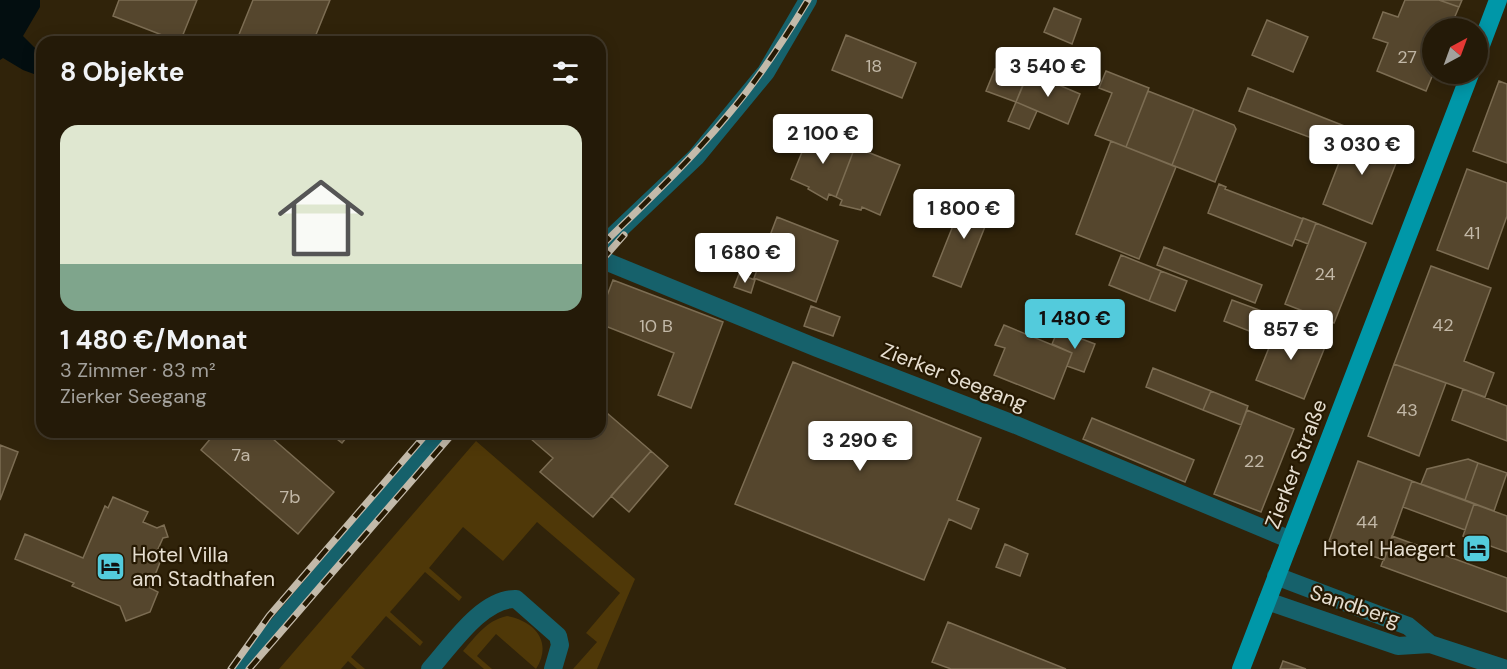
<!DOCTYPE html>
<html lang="de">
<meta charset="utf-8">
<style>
body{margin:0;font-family:"DM Sans",sans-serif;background:#302716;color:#f1f3f6;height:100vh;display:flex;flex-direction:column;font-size:22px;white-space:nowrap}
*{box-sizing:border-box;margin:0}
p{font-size:20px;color:#a3a19c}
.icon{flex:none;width:33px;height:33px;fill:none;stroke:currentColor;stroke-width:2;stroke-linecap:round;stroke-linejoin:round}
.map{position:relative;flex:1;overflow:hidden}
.details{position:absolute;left:36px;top:36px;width:570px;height:402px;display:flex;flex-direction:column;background:#241a08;border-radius:18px;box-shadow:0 3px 15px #0003,0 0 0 2px #413829}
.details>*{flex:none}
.needle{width:39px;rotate:41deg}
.fabs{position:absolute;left:1422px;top:18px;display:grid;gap:12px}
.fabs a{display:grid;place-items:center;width:66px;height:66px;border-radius:50%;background:#241a08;box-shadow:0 3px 15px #0003,0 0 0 2px #413829;font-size:30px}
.price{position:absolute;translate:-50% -51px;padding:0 14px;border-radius:6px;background:#fff;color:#222;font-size:20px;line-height:39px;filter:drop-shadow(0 2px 3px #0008)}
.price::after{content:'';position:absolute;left:50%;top:36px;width:18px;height:14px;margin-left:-9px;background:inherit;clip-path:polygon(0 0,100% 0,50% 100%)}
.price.on{background:#53cbdc;color:#111}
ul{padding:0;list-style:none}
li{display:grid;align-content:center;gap:12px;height:318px;padding:0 24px}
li+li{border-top:2px solid #413829}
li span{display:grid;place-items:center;height:186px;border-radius:18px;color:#555}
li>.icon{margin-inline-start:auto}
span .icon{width:108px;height:108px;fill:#fffc;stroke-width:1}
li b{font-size:26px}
h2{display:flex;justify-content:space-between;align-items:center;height:72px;padding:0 24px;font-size:26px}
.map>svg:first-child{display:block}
.green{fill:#4f3808}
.water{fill:#030e10}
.building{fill:#55462d;stroke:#7c6d53;stroke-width:1.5}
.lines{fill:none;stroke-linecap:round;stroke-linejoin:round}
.minor{stroke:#16616b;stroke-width:18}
.major{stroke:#0097a8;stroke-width:18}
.rail-casing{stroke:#c3baaa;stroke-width:7}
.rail{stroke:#261902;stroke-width:4.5;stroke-dasharray:14;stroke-linecap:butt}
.labels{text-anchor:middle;stroke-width:4.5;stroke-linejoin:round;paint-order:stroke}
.number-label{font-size:18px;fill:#c2b8a7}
.street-label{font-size:21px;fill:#e6ded0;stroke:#261902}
.poi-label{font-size:21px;fill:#e6ded0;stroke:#261902;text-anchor:end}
</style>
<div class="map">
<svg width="1507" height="669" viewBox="0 0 1507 669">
<rect width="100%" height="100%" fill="#30230a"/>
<!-- green -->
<path class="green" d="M 476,441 L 635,579 L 597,669 L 573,669 L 597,642 L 586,633 L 620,593 L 537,522 L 503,561 L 463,527 L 429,568 L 462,597 L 459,601 L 425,572 L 390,612 L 423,642 L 420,646 L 386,616 L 351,657 L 365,669 L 357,669 L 348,661 L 341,669 L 279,669 Z
M 507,616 C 535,621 553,642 536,669 L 496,634 L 477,656 L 492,669 L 484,669 L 463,651 C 477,635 486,621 507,616 Z"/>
<!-- water -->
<path class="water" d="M 0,0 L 40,0 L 40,7 L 23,36 L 42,55 L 42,77 L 23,70 L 3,58 L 0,60 Z"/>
<!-- building -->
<path class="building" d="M 119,0 L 197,0 L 180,42 L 113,16 Z
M 253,0 L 330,0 L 313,42 L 236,42 Z
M 1405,0 L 1439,0 L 1459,7 L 1450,28 L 1432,28 L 1433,74 L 1426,91 L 1377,71 L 1388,43 L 1373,38 L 1383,12 L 1398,17 Z
M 1439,0 L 1462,0 L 1459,7 Z
M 1054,8 L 1081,19 L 1072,44 L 1044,32 Z
M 1267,20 L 1308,37 L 1293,72 L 1252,55 Z
M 846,35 L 916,63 L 902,98 L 832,70 Z
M 995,69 L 1025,81 L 1016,102 L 986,91 Z
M 1106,71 L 1149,88 L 1126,147 L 1095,135 L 1112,93 L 1099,88 Z
M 1028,72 L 1080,94 L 1068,124 L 1016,102 Z
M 1499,81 L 1507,84 L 1507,163 L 1473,151 Z
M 1248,88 L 1352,129 L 1344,150 L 1239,111 Z
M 1148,91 L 1194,109 L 1172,165 L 1126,147 Z
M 1016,102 L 1037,111 L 1029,129 L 1008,121 Z
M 1194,109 L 1234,125 L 1236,129 L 1215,182 L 1172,165 Z
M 1352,129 L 1402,148 L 1372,224 L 1323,204 Z
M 811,130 L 855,147 L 836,197 L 829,194 L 827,200 L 808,189 L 809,187 L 791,179 Z
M 1111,141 L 1176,167 L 1139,259 L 1076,234 Z
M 855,147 L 900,165 L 880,215 L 862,207 L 861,210 L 840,205 L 842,200 L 836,197 Z
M 1467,169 L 1507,183 L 1507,216 L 1488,269 L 1437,250 Z
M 1219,184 L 1226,187 L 1225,189 L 1303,219 L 1292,246 L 1208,213 Z
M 966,193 L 994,204 L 961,287 L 933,276 Z
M 777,217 L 838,241 L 816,302 L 754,278 Z
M 1303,218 L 1316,223 L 1308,244 L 1295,239 Z
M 1316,223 L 1366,243 L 1334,323 L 1285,304 Z
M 1164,247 L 1262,285 L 1255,303 L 1157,265 Z
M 1121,255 L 1161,271 L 1149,301 L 1109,285 Z
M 1431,266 L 1491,288 L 1464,361 L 1494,373 L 1485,397 L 1394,364 Z
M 1161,271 L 1187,281 L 1175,311 L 1149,301 Z
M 739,274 L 755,280 L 751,293 L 734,287 Z
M 613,280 L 723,322 L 691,408 L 658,395 L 674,353 L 600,324 L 600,314 Z
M 1232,300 L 1281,318 L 1272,340 L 1224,321 Z
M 811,306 L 840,317 L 833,336 L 804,326 Z
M 1279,323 L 1327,342 L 1304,399 L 1256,380 Z
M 1004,325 L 1072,353 L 1054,399 L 994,375 L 1005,348 L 995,345 Z
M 1058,330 L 1095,344 L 1084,372 L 1067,366 L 1072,353 L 1052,344 Z
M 793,362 L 981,438 L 957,500 L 979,509 L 971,529 L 949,519 L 924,580 L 735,504 Z
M 1394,364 L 1446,383 L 1419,456 L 1368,436 Z
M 1153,368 L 1211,391 L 1203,410 L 1146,387 Z
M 1463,389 L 1507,406 L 1507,441 L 1452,420 Z
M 1211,391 L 1248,406 L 1241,425 L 1203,410 Z
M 600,407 L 651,451 L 593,517 L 540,472 L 553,458 L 523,432 L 600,432 Z
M 1247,410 L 1294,429 L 1261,512 L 1214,494 Z
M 1092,418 L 1194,460 L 1185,482 L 1083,439 Z
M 216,432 L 265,432 L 334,492 L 298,534 L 201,450 Z
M 328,432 L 351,432 L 342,443 Z
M 0,445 L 18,452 L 0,500 Z
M 651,451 L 668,466 L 629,512 L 611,496 Z
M 1468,459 L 1478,463 L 1465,500 L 1421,484 L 1427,469 Z
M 1358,461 L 1412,481 L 1384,560 L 1329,541 Z
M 1478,463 L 1507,473 L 1494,511 L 1465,500 Z
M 1412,481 L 1474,504 L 1465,530 L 1403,507 Z
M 113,497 L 148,512 L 143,522 L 157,528 L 164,525 L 168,537 L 163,538 L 158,549 L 164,552 L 150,588 L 158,592 L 150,612 L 126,621 L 120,606 L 72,586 L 74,583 L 15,559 L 25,534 L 83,558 L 105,506 L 108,508 Z
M 1474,504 L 1507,516 L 1507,552 L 1463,536 Z
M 1392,536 L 1507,578 L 1507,612 L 1381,566 Z
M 1005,544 L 1028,554 L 1020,576 L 996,567 Z
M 948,622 L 1066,669 L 951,669 L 932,662 Z
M 1283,661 L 1306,669 L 1280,669 Z"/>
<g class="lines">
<!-- minor -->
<path class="minor" d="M 600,248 L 696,157 L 766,72 L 808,0
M 600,259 L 817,348 L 1016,425 L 1291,540
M 1276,576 L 1408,626 L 1430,644
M 1267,601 L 1398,646 L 1430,644 L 1506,669
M 241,669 L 442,432
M 430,669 C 451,646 482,598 516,599 L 558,636 L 560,645 L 553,669"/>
<!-- major -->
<path class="major" d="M 1478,53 L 1498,0
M 1241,669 L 1470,74"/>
<defs>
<path id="rail" d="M 600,247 C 643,205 688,163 727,116 C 757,81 784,40 808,0
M 600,262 L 624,235
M 231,669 L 269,616 L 428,432
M 249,669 L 454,432"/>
</defs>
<!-- rail casing -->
<use href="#rail" class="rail-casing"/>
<!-- rail -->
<use href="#rail" class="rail"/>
</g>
<!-- icons -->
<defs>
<symbol id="hotel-square" viewBox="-11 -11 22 22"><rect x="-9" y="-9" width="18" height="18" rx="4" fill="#53cbdc" stroke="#261902"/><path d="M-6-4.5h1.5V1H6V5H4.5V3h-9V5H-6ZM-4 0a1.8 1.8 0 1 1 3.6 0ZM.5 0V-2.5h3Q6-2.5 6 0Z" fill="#111"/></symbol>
</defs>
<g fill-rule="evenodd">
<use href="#hotel-square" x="1460" y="532" width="33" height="33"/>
<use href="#hotel-square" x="94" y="550" width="33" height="33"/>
</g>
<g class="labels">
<!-- number labels -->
<g class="number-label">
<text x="1407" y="63">27</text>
<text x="874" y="72">18</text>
<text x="1472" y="239">41</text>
<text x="1325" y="280">24</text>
<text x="1443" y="331">42</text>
<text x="656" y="332">10 B</text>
<text x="1407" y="416">43</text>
<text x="241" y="461">7a</text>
<text x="1254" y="467">22</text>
<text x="290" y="503">7b</text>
<text x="1367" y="528">44</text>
</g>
<!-- street labels -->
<g class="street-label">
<text transform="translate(954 377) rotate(21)" y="7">Zierker Seegang</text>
<text transform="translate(1296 464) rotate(-69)" y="7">Zierker Straße</text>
<text transform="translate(1355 606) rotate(18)" y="7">Sandberg</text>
</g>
<!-- poi labels -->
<g class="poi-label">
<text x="1456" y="556">Hotel Haegert</text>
<text x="132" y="562" text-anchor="start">Hotel Villa<tspan x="132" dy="24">am Stadthafen</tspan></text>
</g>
</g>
</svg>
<div class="fabs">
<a><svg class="needle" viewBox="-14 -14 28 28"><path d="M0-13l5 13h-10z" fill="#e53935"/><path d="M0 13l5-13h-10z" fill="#a3a19c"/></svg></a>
</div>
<b class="price" style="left:1048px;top:98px">3 540 €</b>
<b class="price" style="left:823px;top:165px">2 100 €</b>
<b class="price" style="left:1362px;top:176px">3 030 €</b>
<b class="price" style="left:964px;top:240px">1 800 €</b>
<b class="price" style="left:745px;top:284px">1 680 €</b>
<b class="price on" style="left:1075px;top:350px">1 480 €</b>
<b class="price" style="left:1291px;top:361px">857 €</b>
<b class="price" style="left:860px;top:472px">3 290 €</b>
<section class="details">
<h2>8 Objekte<svg class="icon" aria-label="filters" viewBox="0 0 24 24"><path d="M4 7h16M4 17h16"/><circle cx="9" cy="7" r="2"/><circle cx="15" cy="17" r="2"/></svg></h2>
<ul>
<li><span style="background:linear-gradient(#dfe7d0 75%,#7fa58c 0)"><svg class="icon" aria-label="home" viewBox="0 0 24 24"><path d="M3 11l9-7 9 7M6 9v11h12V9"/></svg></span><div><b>1 480 €/Monat</b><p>3 Zimmer · 83 m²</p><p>Zierker Seegang</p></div></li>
</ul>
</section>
</div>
